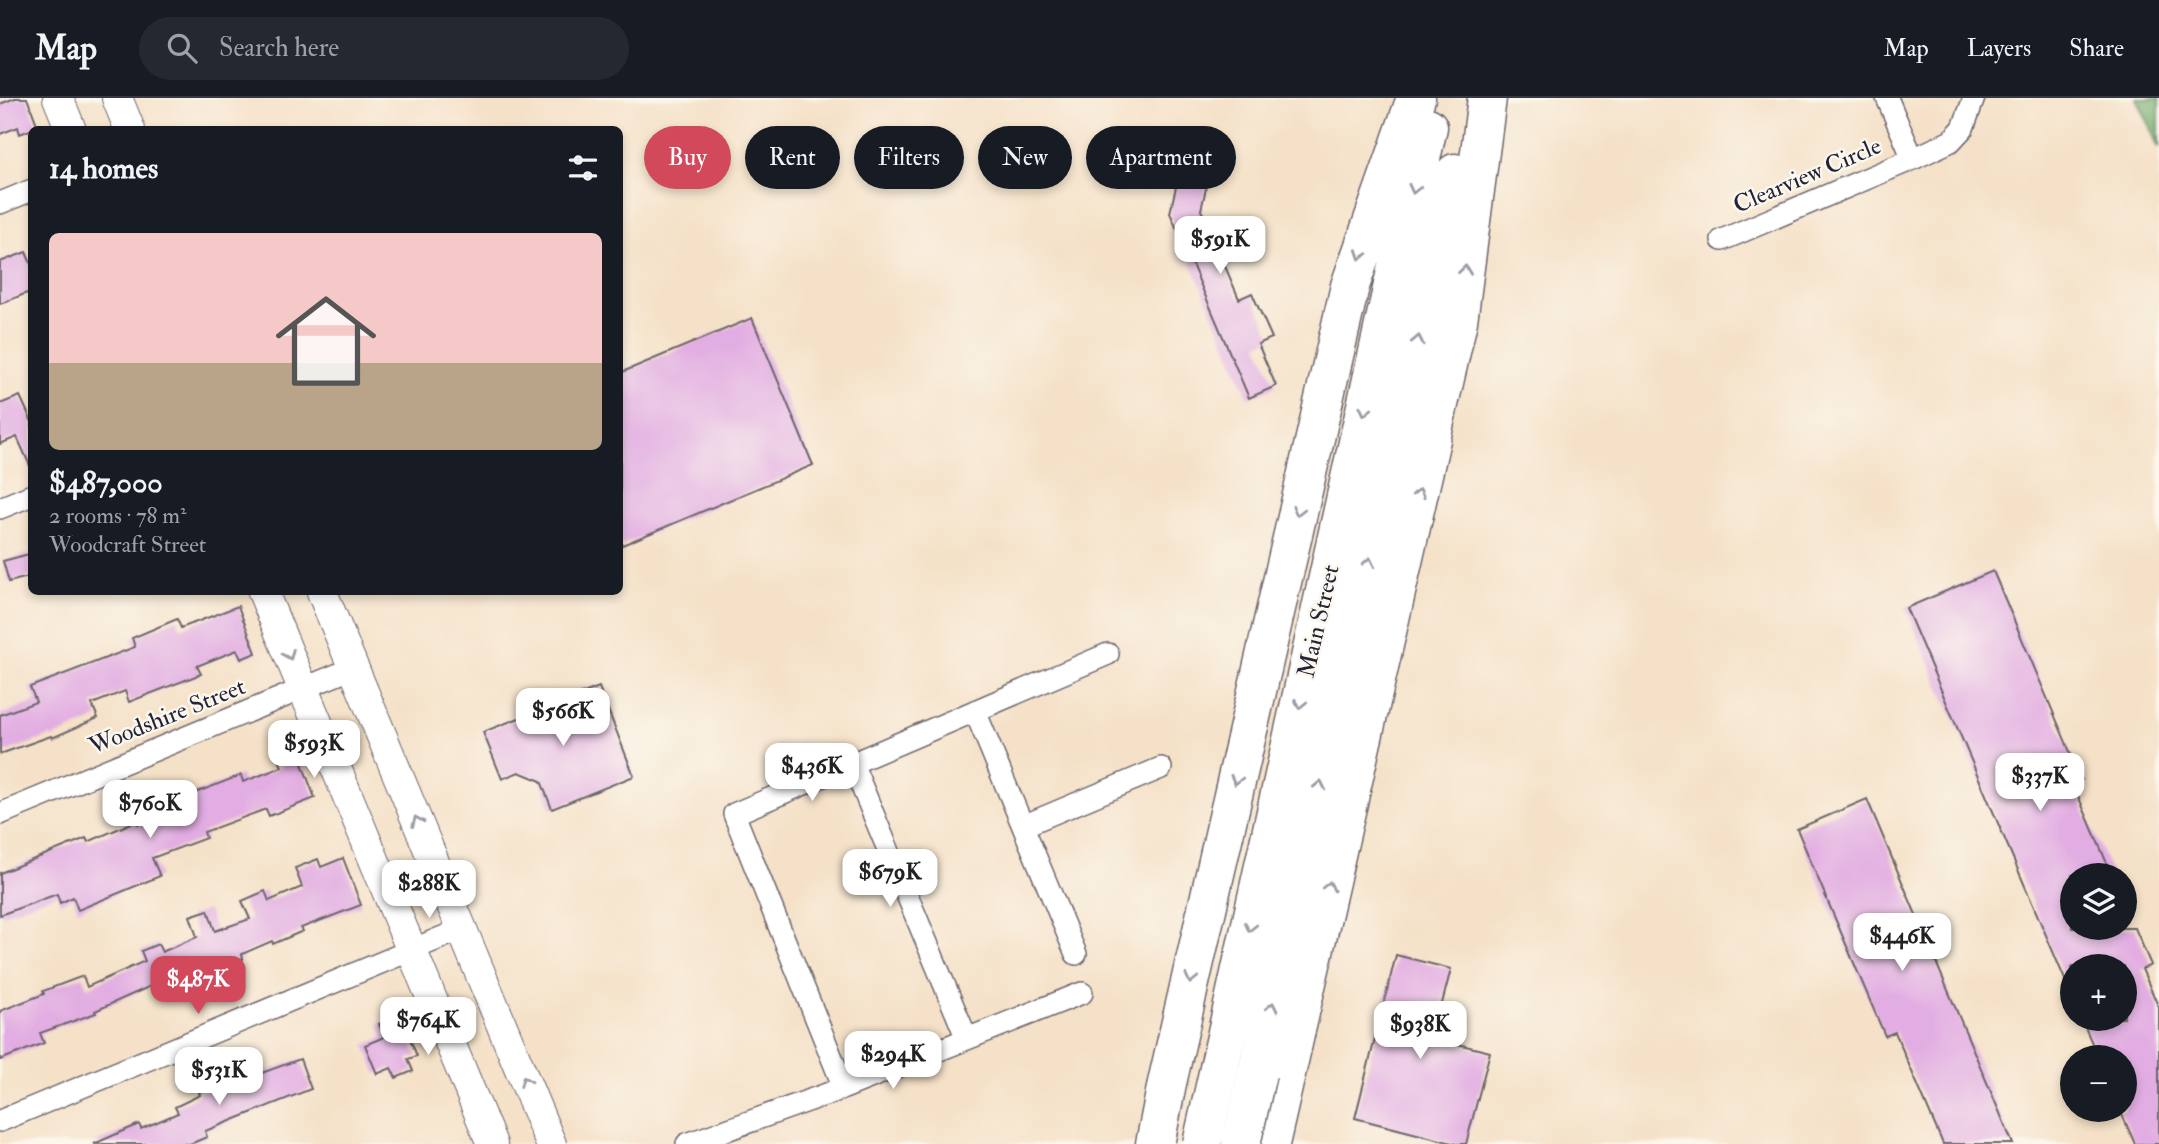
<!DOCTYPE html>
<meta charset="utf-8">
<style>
body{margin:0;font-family:"IM FELL Double Pica",serif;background:#242831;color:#f1f3f6;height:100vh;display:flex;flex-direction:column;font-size:26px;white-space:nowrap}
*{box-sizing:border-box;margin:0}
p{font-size:23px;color:#9ea1a6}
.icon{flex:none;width:38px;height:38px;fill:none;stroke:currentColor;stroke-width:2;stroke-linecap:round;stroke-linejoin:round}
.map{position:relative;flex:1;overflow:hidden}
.side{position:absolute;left:28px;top:28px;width:595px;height:469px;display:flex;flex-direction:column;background:#171b24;border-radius:10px;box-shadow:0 4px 10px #0003}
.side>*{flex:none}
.banner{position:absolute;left:644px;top:28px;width:665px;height:63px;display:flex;gap:14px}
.buttons{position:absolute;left:2060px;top:765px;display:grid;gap:14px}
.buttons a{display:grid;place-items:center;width:77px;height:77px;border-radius:50%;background:#171b24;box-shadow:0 4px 10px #0003;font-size:35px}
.price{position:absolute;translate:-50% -60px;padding:0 16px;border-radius:14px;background:#fff;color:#222;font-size:23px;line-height:46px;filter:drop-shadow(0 2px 4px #0008)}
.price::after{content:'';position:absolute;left:50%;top:42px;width:21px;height:16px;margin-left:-10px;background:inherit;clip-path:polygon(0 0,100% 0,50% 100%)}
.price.active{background:#d1495b;color:#fff}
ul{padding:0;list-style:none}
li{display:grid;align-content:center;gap:14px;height:371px;padding:0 21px}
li+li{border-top:2px solid #363941}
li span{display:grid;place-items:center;height:217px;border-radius:10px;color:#555}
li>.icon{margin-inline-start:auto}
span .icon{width:126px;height:126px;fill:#fffc;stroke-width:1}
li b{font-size:30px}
h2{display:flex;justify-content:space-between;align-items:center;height:84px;padding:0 21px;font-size:30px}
.chip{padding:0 24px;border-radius:32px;background:#171b24;box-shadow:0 4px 10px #0003;font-size:24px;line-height:63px}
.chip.active{background:#d1495b;color:#fff}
header{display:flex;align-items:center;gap:42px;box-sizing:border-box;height:98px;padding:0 35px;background:#171b24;border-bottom:2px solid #363941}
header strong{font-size:33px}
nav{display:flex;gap:38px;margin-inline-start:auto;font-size:24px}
.search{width:490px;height:63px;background:#242831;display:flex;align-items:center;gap:18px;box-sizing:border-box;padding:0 24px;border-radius:38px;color:#9ea1a6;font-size:26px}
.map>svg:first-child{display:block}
.forest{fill:#72aa68;stroke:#4a6652;stroke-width:2}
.building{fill:#e2ade2}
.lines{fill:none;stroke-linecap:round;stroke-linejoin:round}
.street-casing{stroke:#6c656c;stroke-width:24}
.secondary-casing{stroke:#6c656c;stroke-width:32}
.highway-casing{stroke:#6c656c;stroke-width:41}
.street{stroke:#fff;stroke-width:21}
.secondary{stroke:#fff;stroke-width:30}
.highway{stroke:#fff;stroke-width:38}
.highway-bridge-casing{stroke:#6c656c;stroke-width:41;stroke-linecap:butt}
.highway-bridge{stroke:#fff;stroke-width:38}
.oneway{stroke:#9c9ca7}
.labels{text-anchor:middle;stroke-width:5;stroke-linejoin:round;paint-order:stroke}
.street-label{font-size:24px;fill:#22223b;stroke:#fbf7ec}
</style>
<header>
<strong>Map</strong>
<div class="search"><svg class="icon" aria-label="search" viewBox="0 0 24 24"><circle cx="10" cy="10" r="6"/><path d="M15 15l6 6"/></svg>Search here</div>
<nav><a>Map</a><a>Layers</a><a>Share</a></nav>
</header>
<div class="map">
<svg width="2159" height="1046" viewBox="0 0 2159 1046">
<rect width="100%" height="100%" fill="#fbf7ec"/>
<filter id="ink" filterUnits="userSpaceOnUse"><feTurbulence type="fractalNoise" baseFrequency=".0143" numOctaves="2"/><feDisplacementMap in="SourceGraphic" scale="14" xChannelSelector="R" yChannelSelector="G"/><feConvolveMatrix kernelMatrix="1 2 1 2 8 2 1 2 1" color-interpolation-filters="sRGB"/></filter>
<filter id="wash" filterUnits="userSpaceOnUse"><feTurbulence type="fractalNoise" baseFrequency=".00686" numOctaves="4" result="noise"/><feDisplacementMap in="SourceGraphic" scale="28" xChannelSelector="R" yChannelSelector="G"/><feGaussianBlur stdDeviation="1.57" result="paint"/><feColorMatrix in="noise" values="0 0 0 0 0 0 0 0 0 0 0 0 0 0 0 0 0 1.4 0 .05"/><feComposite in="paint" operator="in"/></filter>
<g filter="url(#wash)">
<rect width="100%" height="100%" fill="#f5e1c8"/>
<!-- forest -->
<path class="forest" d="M 2137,0 L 2159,0 L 2159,50 Z"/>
<g id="blocks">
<!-- building -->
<path class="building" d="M 15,0 L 27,0 L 38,29 L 20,36 L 18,29 L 0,36 L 0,6 Z
M 1185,49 L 1214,56 L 1201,112 L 1239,201 L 1252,195 L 1272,240 L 1258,246 L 1276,288 L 1249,300 L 1170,115 Z
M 26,154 L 32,168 L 32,193 L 0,206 L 0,164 Z
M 752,220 L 813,367 L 620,448 L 620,275 Z
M 20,298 L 32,324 L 32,372 L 17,339 L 0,346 L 0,306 Z
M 29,456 L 32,478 L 9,484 L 3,463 Z
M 1993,473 L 2082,682 L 2073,686 L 2112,777 L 2072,777 L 2072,830 L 2135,830 L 2151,867 L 2142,871 L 2159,910 L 2159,1046 L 2135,1046 L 2120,1012 L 2124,1012 L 2124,959 L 2098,959 L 2081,920 L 2124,920 L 2124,868 L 2072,868 L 2072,898 L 1906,510 Z
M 238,508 L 256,555 L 241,561 L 237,552 L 197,568 L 201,576 L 129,604 L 125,593 L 92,606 L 98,620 L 52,640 L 51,638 L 0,656 L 0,617 L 36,604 L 30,589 L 135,549 L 132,540 L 177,521 L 181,530 Z
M 599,589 L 634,678 L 552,711 L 541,683 L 519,674 L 502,681 L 483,634 Z
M 296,650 L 315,700 L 269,718 L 266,711 L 204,734 L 206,740 L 152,760 L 160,778 L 78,812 L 73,799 L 60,805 L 57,796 L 0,817 L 0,775 L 86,740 L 88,744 L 136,723 L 138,726 L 175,713 L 172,704 L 241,677 L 243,684 L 282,669 L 277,657 Z
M 1867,701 L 2013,1046 L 1943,1046 L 1895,934 L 1885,938 L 1797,731 Z
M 343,760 L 361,807 L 301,830 L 303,833 L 273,846 L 272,843 L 242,856 L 243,861 L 199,875 L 201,879 L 160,897 L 155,886 L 95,913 L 96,915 L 40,935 L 44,945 L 0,962 L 0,913 L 44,896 L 43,893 L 83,878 L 87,889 L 145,863 L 141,853 L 158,846 L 162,854 L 197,839 L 190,818 L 208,812 L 215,833 L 250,821 L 242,803 L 265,793 L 269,803 L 302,789 L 295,770 L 318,761 L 321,769 Z
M 1396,857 L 1451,871 L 1433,940 L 1490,954 L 1466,1046 L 1456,1046 L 1355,1020 Z
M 400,917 L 417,958 L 408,961 L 413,973 L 396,980 L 391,970 L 377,976 L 365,947 L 384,939 L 379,926 Z
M 300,961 L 311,991 L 205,1033 L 207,1039 L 190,1046 L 94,1046 L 139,1026 L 141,1031 L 178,1015 L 175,1009 L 200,997 L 199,994 L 239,980 L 240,983 Z"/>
</g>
</g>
<g filter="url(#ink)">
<use href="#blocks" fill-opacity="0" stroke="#6c656c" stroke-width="2"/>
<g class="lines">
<defs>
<path id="street" d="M 1887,0 L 1913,61
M 0,105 L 32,92
M 1722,142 L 1913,61 L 1951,43 L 1963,30 L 1974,0
M 0,410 L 32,397
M 975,613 L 1076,856
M 852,665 L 967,941
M 0,716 L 353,570
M 1023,728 L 1161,670
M 844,990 L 734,716 L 1108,556
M 0,1023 L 462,831
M 687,1046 L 844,990 L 1082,895"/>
<path id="secondary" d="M 58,0 L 71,32
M 117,0 L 130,32
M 263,494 L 492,1046
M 322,494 L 551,1046"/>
<path id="highway" d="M 1220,966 L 1428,29
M 1257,975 L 1455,75
M 1155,1046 L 1167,985 L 1350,188 L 1416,0
M 1270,1046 L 1458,223 L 1487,0"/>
</defs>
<!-- street casing -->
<use href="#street" class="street-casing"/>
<!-- secondary casing -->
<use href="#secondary" class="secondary-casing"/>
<!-- highway casing -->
<use href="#highway" class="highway-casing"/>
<!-- street -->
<use href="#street" class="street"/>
<!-- secondary -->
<use href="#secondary" class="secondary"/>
<!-- highway -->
<use href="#highway" class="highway"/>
<defs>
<path id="highway-bridge" d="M 1202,1046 L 1220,966
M 1241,1046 L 1257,975"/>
</defs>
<!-- highway-bridge casing -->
<use href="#highway-bridge" class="highway-bridge-casing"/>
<!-- highway-bridge -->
<use href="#highway-bridge" class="highway-bridge"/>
</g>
<!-- one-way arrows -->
<defs><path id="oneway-chevron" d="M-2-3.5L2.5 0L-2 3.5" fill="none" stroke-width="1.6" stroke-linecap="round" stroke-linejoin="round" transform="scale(1.75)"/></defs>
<g class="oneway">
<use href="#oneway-chevron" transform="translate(1414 91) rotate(103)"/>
<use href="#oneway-chevron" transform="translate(1361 157) rotate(109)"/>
<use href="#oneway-chevron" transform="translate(1465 172) rotate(-83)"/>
<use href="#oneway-chevron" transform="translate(1418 242) rotate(-78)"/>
<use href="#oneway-chevron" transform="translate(1365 313) rotate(103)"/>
<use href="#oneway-chevron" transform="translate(1419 395) rotate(-77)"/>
<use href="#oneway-chevron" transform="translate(1298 413) rotate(103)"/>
<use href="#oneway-chevron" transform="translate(1369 464) rotate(-78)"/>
<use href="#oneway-chevron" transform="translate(289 557) rotate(67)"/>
<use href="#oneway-chevron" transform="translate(1300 606) rotate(103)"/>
<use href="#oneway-chevron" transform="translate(1236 682) rotate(103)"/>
<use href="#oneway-chevron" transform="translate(1320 687) rotate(-78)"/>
<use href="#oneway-chevron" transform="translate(417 723) rotate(-113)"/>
<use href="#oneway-chevron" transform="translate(1329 788) rotate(-77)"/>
<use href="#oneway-chevron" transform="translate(1250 829) rotate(103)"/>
<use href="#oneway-chevron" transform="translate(1191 881) rotate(103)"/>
<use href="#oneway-chevron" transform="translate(1272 909) rotate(-78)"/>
<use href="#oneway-chevron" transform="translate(525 983) rotate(-113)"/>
</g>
</g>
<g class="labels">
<!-- street labels -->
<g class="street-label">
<text transform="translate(1807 77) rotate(-23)" y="8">Clearview Circle</text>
<text transform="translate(1318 523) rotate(-77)" y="8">Main Street</text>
<text transform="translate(167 618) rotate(-22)" y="8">Woodshire Street</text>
</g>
</g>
</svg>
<div class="buttons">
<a><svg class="icon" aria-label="layers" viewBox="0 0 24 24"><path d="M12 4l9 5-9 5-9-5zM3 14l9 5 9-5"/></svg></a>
<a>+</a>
<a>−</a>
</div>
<b class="price" style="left:1220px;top:178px">$591K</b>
<b class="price" style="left:563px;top:650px">$566K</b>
<b class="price" style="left:314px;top:682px">$593K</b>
<b class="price" style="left:812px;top:705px">$436K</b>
<b class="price" style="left:2040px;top:715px">$337K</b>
<b class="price" style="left:150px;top:742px">$760K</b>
<b class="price" style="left:890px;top:811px">$679K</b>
<b class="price" style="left:429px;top:822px">$288K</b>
<b class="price" style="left:1902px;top:875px">$446K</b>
<b class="price active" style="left:198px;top:918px">$487K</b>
<b class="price" style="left:428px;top:959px">$764K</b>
<b class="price" style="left:1420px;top:963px">$938K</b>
<b class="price" style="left:893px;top:993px">$294K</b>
<b class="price" style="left:219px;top:1009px">$531K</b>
<div class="banner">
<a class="chip active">Buy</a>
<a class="chip">Rent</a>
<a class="chip">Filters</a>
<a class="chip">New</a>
<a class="chip">Apartment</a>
</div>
<section class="side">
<h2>14 homes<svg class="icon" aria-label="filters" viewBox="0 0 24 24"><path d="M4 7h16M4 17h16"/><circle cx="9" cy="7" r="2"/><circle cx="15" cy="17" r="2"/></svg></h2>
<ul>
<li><span style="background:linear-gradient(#f6c9c9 60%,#b9a48a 0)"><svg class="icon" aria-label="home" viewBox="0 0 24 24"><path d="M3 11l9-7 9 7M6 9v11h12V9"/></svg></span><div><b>$487,000</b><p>2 rooms · 78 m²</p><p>Woodcraft Street</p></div></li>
</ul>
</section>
</div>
